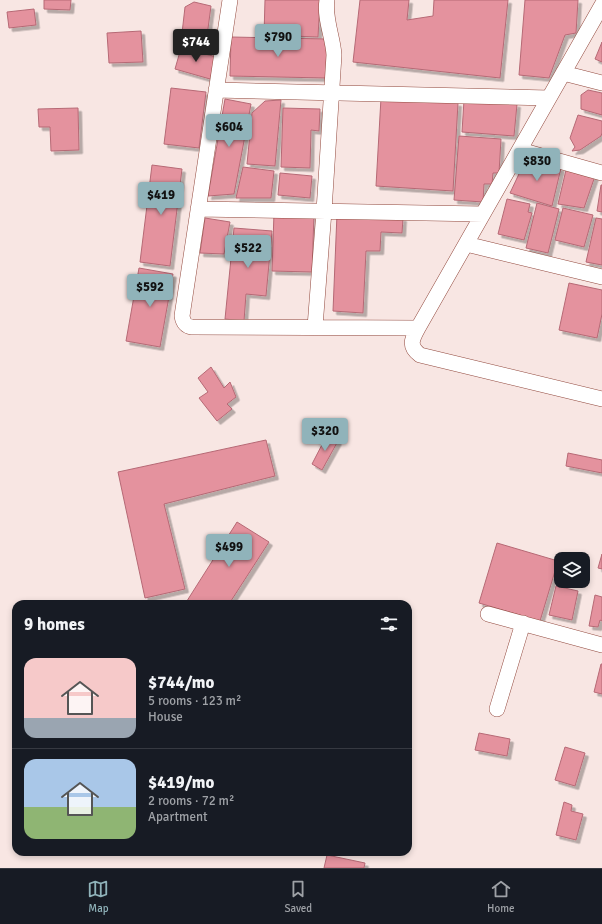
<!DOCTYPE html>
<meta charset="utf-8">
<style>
body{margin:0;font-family:Signika,sans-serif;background:#20242c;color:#f1f3f6;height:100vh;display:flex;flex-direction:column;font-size:15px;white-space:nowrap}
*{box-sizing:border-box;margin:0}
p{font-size:13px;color:#9ea1a6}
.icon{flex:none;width:22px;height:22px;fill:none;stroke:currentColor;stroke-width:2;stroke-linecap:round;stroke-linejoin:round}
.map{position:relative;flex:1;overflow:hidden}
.panel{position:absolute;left:12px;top:600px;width:400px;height:256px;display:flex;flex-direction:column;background:#171b24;border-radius:12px;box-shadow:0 2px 6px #0003}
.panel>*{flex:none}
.buttons{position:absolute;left:554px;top:552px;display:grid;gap:8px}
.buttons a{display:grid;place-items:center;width:36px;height:36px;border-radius:8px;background:#171b24;box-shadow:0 2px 6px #0003;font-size:20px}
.price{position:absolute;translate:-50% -34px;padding:0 9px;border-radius:4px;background:#90b3ba;color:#111;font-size:13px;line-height:26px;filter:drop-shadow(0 1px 2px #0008)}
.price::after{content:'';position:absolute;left:50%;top:24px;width:12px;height:9px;margin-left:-6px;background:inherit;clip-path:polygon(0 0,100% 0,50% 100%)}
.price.selected{background:#222;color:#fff}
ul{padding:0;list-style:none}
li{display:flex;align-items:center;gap:12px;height:100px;padding:0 12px}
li+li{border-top:1px solid #363941}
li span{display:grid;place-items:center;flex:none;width:112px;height:80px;border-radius:12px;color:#555}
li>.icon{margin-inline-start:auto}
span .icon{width:48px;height:48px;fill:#fffc;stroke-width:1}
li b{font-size:17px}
h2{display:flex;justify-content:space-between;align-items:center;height:48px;padding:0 12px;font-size:17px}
.menu{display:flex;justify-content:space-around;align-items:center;height:56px;border-top:1px solid #363941;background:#171b24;font-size:11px;color:#9ea1a6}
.menu a{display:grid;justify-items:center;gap:2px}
.menu .selected{color:#90b3ba}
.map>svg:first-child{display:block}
.building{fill:#e4929e;stroke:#b66975;filter:url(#shadow)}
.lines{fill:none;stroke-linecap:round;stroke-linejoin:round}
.minor-casing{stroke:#92493e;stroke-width:16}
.minor{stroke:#fff;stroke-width:15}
</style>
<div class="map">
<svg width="602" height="868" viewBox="0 0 602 868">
<defs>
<filter id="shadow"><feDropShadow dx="3.5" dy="3.5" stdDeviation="0" flood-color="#0004"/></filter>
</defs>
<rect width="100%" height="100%" fill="#f8e6e3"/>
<!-- building -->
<path class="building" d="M 44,0 L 71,0 L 70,10 L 44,9 Z
M 265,0 L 320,0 L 318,37 L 264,35 Z
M 360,0 L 409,0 L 407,20 L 433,16 L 434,0 L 508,0 L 500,78 L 353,62 Z
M 525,0 L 578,0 L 576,33 L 565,35 L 549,78 L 519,75 Z
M 194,2 L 211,6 L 205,51 L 181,42 L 185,7 Z
M 34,9 L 36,25 L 9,28 L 7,12 Z
M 141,31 L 143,62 L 109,63 L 107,33 Z
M 231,37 L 327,39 L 326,78 L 230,76 Z
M 602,42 L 602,62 L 595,59 Z
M 181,48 L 217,57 L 210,79 L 175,69 Z
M 171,88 L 206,92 L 199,148 L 164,144 Z
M 588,90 L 602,93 L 602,115 L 581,109 L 581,95 Z
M 381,98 L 458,103 L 453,191 L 376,186 Z
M 225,99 L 251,104 L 234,194 L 208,196 Z
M 281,100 L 275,166 L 247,164 L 252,113 L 265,101 Z
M 464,100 L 517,104 L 514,136 L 462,132 Z
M 78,108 L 79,150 L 51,151 L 50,127 L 39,127 L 38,109 Z
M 283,108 L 320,109 L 319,131 L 311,130 L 310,168 L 281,167 Z
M 578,115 L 602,121 L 602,133 L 601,136 L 580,150 L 572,151 L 575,147 L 570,138 Z
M 459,136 L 501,139 L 499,173 L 493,173 L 492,184 L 484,184 L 483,202 L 454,200 Z
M 526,159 L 561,168 L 552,206 L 510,193 Z
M 152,165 L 182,169 L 170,266 L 140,262 Z
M 243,167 L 274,171 L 271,198 L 236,198 Z
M 566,170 L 595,176 L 584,208 L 558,204 Z
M 280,173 L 312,176 L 310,198 L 278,195 Z
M 601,185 L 602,185 L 602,212 L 597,211 Z
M 507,199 L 530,204 L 528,212 L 532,213 L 524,240 L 498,234 Z
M 537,203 L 559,209 L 548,253 L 526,248 Z
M 563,208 L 593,215 L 584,247 L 555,240 Z
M 274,213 L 314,214 L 312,272 L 272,271 Z
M 337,214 L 403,218 L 402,233 L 381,232 L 380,251 L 366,251 L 363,313 L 333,311 Z
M 205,218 L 230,222 L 224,254 L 200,253 Z
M 596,218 L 602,219 L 602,265 L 586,262 Z
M 234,228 L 272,231 L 266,296 L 246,294 L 244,321 L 225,319 Z
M 139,268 L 173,274 L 160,347 L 126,341 Z
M 569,283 L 602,290 L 602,314 L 597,338 L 559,330 Z
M 211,367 L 224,388 L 230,382 L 236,397 L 227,404 L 232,409 L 217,421 L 199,398 L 208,392 L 198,378 Z
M 327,435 L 338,441 L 322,470 L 312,464 Z
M 266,440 L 275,476 L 164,504 L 185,589 L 145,598 L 118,472 Z
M 568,453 L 602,460 L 602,473 L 566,466 Z
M 237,522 L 269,542 L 229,604 L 185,604 Z
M 497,543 L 558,561 L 540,621 L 479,603 Z
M 602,554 L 602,569 L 598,568 Z
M 556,586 L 578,591 L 572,620 L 549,615 Z
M 595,595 L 602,597 L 602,621 L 600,620 L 598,627 L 589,626 Z
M 601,664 L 602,664 L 602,694 L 594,692 Z
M 479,733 L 510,739 L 507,756 L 475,750 Z
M 565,747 L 585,753 L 575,786 L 555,780 Z
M 564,802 L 572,805 L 571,811 L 583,814 L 576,840 L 556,835 Z
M 327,855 L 365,863 L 364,868 L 324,868 Z"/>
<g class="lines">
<defs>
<path id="minor" d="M 230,0 L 182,316 C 183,322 185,326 192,327 L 418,328
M 602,5 L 418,328 C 412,339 408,346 420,355 L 602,399
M 563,73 L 602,83
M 216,90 L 549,98
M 520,150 L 602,173
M 198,209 L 483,214
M 466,244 L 602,277
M 315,327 L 324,211 L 334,55 C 333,37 324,18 327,0
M 488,614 L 602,645
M 497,709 L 523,623"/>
</defs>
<!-- minor casing -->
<use href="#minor" class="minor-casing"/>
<!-- minor -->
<use href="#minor" class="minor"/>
</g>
</svg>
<div class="buttons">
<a><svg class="icon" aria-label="layers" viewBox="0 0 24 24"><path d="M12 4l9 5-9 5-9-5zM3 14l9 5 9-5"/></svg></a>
</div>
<b class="price" style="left:278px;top:58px">$790</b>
<b class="price selected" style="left:196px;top:63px">$744</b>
<b class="price" style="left:229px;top:148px">$604</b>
<b class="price" style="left:537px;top:182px">$830</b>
<b class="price" style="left:161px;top:216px">$419</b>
<b class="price" style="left:248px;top:269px">$522</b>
<b class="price" style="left:150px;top:308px">$592</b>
<b class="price" style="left:325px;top:452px">$320</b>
<b class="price" style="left:229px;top:568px">$499</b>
<section class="panel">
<h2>9 homes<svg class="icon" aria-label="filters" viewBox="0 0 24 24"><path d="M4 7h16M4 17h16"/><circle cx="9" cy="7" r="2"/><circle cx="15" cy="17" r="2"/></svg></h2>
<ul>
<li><span style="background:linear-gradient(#f6c9c9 75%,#9aa5b1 0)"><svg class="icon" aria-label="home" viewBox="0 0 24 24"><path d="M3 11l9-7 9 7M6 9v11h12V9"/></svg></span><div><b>$744/mo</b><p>5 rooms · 123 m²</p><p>House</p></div></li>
<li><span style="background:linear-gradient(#a9c7e8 60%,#8fb573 0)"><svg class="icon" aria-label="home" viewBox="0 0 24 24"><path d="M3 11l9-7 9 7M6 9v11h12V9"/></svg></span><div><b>$419/mo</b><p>2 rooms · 72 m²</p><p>Apartment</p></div></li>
</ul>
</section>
</div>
<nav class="menu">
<a class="selected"><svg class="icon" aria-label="map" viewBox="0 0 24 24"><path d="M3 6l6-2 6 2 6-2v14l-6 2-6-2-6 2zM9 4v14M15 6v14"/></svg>Map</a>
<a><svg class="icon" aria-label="saved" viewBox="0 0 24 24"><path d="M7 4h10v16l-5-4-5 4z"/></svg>Saved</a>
<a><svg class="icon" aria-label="home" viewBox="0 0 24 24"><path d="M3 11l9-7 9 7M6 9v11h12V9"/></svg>Home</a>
</nav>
